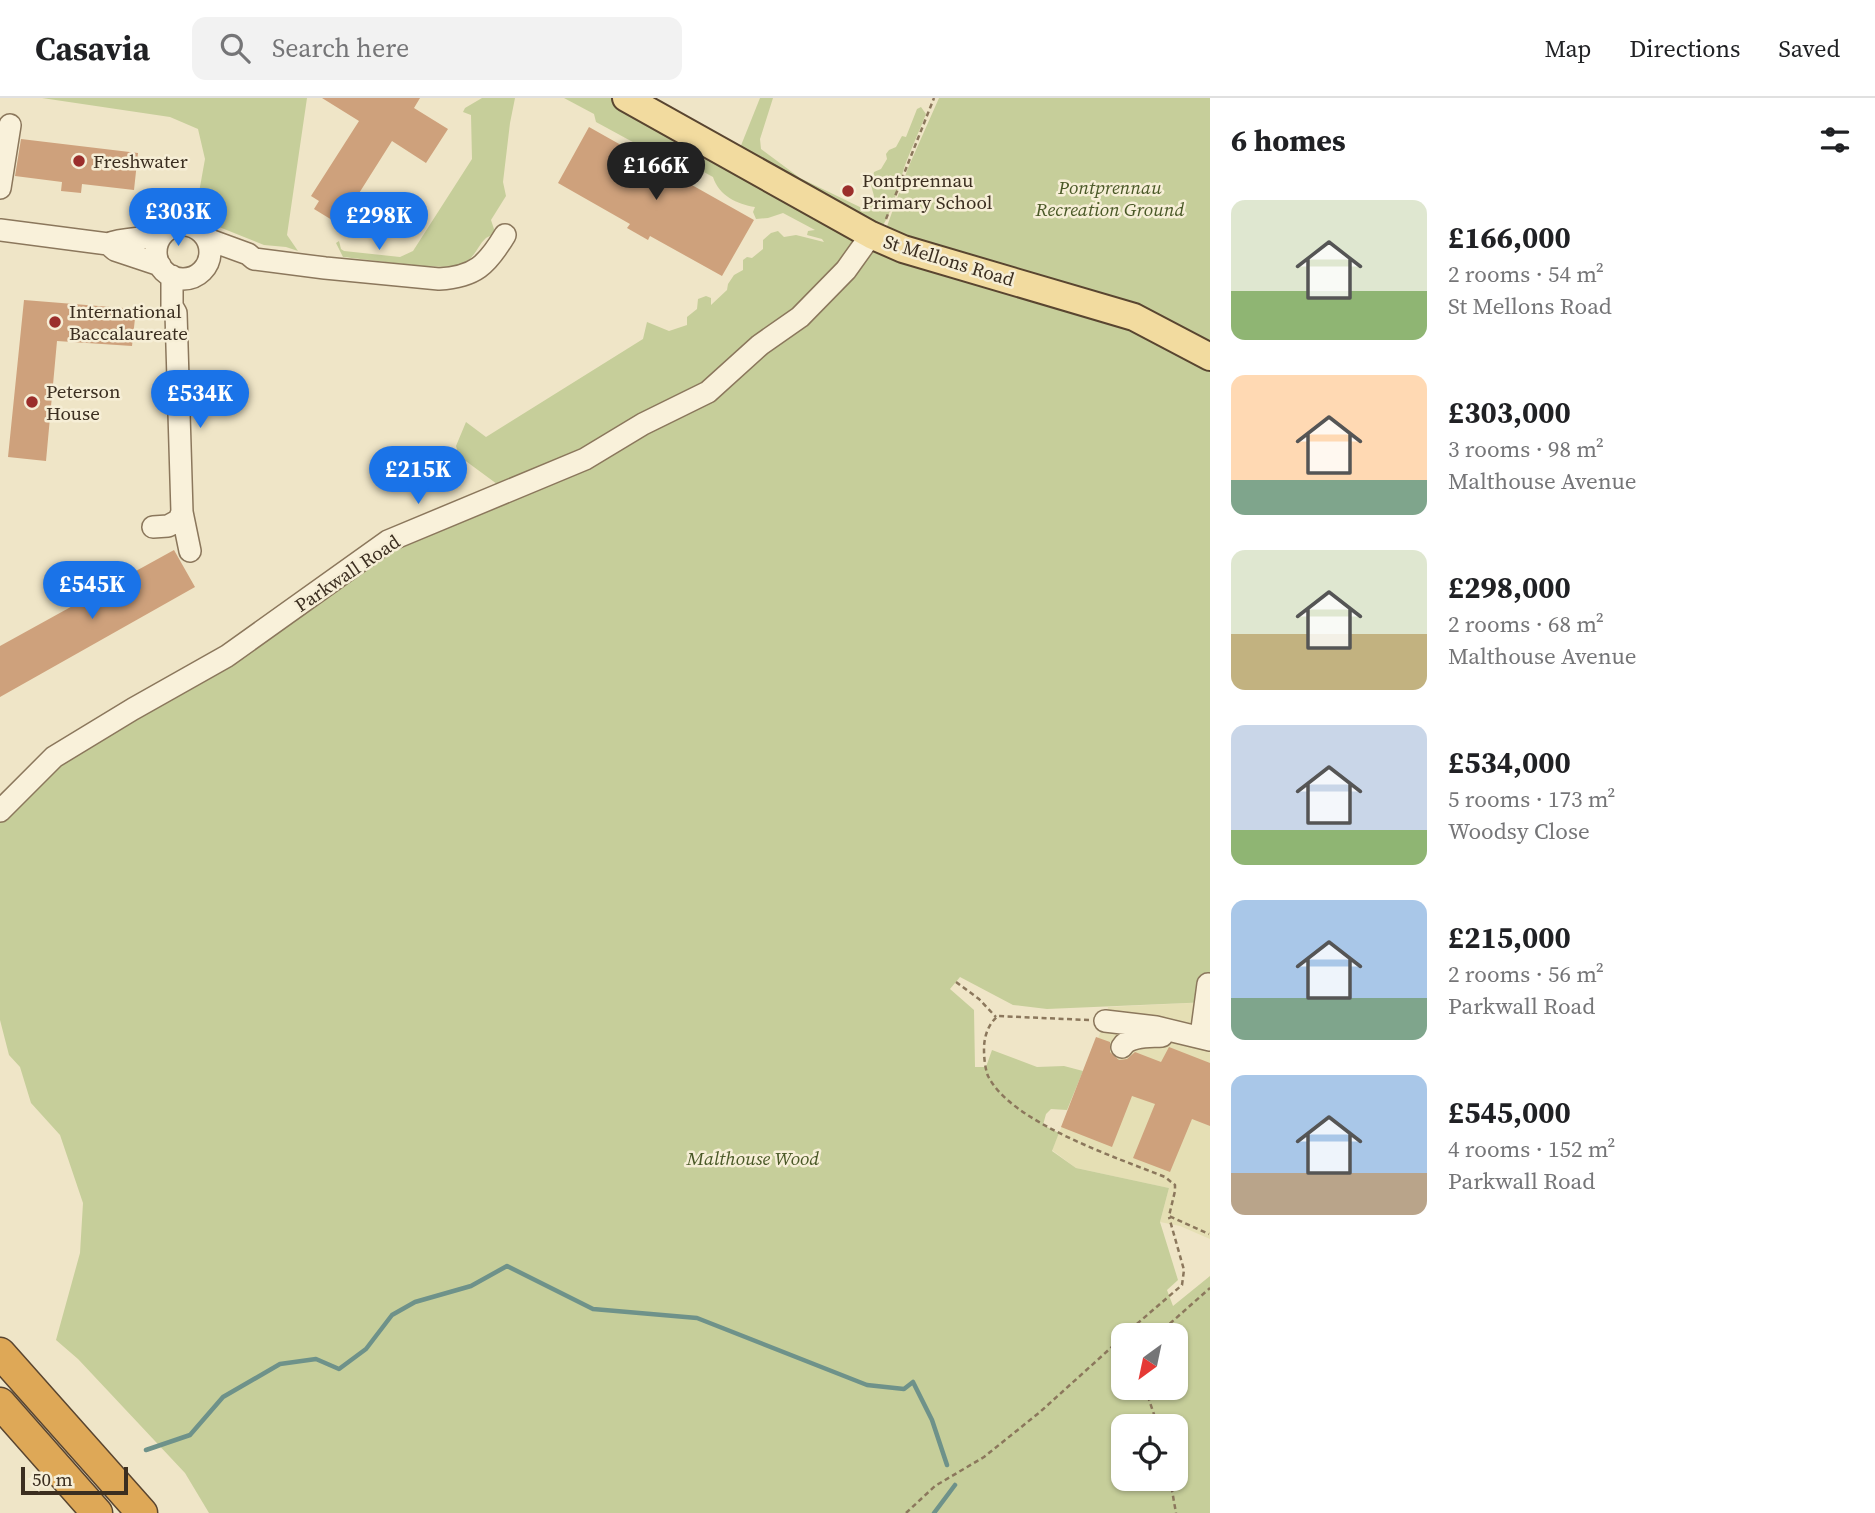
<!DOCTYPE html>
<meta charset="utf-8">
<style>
body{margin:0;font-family:"Source Serif 4",serif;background:#f2f2f2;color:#202124;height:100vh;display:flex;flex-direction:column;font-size:26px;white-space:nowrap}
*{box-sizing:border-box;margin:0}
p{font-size:23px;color:#757577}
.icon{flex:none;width:38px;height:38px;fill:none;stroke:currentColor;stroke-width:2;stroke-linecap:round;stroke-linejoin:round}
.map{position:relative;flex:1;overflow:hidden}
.drawer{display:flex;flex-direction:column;background:#fff;width:665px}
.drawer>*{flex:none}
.needle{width:46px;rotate:213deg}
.fabs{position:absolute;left:1111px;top:1225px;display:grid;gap:14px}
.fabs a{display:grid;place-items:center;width:77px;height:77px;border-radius:14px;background:#fff;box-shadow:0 2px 5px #0004;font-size:35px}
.scale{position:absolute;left:21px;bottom:18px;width:107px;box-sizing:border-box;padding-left:7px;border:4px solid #3b2e20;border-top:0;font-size:19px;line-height:24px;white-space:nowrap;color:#3b2e20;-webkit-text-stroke:5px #f6eed6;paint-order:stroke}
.price{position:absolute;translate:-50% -60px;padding:0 16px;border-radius:24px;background:#1a73e8;color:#fff;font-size:23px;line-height:46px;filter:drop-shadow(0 2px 4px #0008)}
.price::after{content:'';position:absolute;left:50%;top:42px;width:21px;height:16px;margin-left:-10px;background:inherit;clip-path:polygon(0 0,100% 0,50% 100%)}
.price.active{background:#222;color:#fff}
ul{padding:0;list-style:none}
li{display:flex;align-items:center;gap:21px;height:175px;padding:0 21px}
li span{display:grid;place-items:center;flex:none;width:196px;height:140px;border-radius:14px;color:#555}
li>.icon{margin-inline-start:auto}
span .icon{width:84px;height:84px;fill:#fffc;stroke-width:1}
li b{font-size:30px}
h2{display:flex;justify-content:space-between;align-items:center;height:84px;padding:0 21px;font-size:30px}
header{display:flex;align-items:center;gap:42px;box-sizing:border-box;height:98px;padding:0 35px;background:#fff;border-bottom:2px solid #e0e0e0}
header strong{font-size:33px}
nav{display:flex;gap:38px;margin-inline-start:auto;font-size:24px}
.search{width:490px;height:63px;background:#f2f2f2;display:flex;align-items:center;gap:18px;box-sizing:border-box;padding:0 24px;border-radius:14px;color:#757577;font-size:26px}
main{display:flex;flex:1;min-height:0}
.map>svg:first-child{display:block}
.farmland{fill:#e5dfb4}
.green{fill:#c6ce9a;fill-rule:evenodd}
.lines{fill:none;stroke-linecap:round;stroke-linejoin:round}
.stream{stroke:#6e928a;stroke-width:4.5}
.building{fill:#cea17c}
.minor-casing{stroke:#8b775c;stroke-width:24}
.major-casing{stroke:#594530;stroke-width:30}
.highway-casing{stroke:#594530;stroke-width:33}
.path{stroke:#8b775c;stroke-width:2.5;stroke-dasharray:5 3.5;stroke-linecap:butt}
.minor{stroke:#f9f1da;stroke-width:21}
.major{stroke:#f2db9f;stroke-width:26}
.highway{stroke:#dea857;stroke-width:30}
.poi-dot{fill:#9b2e2b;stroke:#f6eed6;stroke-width:2.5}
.labels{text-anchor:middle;stroke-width:5;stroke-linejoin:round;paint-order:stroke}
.poi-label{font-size:19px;fill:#3b2e20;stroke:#f6eed6;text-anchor:start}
.park-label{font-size:19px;font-style:italic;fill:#495826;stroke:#f6eed6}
.street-label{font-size:19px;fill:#3b2e20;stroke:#f6eed6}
</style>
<header>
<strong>Casavia</strong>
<div class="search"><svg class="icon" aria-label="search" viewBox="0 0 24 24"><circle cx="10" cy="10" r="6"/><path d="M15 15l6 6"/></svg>Search here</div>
<nav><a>Map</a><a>Directions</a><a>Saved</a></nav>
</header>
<main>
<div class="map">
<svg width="1210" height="1415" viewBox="0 0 1210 1415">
<rect width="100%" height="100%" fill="#efe5c7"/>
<!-- farmland -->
<path class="farmland" d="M 1210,904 L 1210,1141 L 1180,1128 L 1160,1124 L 1169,1090 L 1076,1070 L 1052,1052 L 1105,923 L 1108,909 Z"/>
<!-- green -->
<path class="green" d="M 42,0 L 307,0 L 287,137 L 298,153 L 286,149 L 264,147 L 214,127 L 198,100 L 205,61 L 198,31 L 170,19 Z
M 482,0 L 515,0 L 510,25 L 503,84 L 506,98 L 491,122 L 495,134 C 493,137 489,138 486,140 C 476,149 476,161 459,167 C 441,173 367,161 343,159 L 336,145 L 339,143 L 341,151 L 344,153 L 400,159 L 413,153 L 472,61 L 471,17 L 463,14 L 465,10 Z
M 564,0 L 655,0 L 660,11 L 671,12 L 678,16 L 683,25 L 734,52 L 740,50 L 760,0 L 773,0 L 760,41 L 761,51 L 800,80 L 866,112 L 874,98 L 871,87 L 874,74 L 881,71 L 887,61 L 886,56 L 889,52 L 896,49 L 902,38 L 906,39 L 917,11 L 921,9 L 926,16 C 920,31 913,47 907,62 C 901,76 890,127 877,133 C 870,136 863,132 856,129 L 851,130 L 856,144 L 1132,223 L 1210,268 L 1210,904 L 1047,911 L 1013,907 L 960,879 L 950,891 L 974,912 L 975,969 L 986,969 L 992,952 L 1037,969 L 1064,968 L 1083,973 L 1067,1012 L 1051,1011 L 1046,1016 L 1043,1027 L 1059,1035 L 1052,1053 L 1076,1070 L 1169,1090 L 1160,1124 L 1178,1182 L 1167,1192 L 1173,1208 L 1210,1178 L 1210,1415 L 209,1415 L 185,1375 L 78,1261 L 56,1242 L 80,1155 L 83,1105 L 60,1037 L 31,1005 L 20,969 L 9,957 L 0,922 L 0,719 L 54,665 L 117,625 L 234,560 L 280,531 L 384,453 L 598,361 L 720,295 L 763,251 L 816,210 L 809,202 L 755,241 L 693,294 L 662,308 L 571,360 L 501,389 L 459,358 L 456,348 L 466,324 L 486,339 L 643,241 L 647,224 L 669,233 L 687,227 L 687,219 L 697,211 L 698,201 L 706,198 L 711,200 L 711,207 L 727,192 L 728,186 L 734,177 L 743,172 L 743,162 L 747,159 L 752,160 L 763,151 L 763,142 L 771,135 L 778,133 L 784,139 L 796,137 L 824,144 L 822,141 L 807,137 L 808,133 L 815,132 L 783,115 L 768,120 L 756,121 L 753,114 L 755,109 C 737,106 719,98 713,79 L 665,53 L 653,55 L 596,24 L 594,16 ZM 1124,1237 L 1176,1237 L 1176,1290 L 1124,1290 ZM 1124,1328 L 1176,1328 L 1176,1381 L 1124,1381 Z
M 939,0 L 1210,0 L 1210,252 L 886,131 L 908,70 Z"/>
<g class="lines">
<!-- stream -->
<path class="stream" d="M 146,1352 L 190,1337 L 223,1299 L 280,1266 L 316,1261 L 339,1271 L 366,1251 L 392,1217 L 415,1204 L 471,1188 L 507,1168 L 593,1211 L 697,1220 L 867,1287 L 904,1291 L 913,1284 L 932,1322 L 947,1367
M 934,1415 L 955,1387"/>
</g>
<!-- building -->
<path class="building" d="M 322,0 L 420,0 L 414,10 L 448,31 L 426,65 L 392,43 L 344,119 L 336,115 L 332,122 L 314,111 L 319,103 L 311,98 L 359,23 Z
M 589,29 L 754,122 L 722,178 L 650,138 L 648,142 L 627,130 L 630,126 L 558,85 Z
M 21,41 L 138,55 L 134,92 L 82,86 L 81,95 L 61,93 L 62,84 L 15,78 Z
M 24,202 L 136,211 L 132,248 L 57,243 L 46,363 L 8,359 Z
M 174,452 L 195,489 L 0,599 L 0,548 Z
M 1096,939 L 1110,944 L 1110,954 L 1119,962 L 1127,961 L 1135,954 L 1161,964 L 1169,949 L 1210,965 L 1210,1028 L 1192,1021 L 1170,1074 L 1133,1060 L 1155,1006 L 1132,998 L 1112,1049 L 1061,1029 Z"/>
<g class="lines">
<defs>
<path id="minor" d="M 0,90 L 10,27
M 184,127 L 187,104
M156 154a27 27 0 1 1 54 0a27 27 0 1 1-54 0Z
M 0,132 L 108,146 C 125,139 144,142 162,136
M 207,141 L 248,156 L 254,161 L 325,170 L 439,181 C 475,179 487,167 505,137
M 108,146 L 115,152 L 160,167
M 172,178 L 172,208 L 176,215 L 182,414 L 190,453
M 153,429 L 168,428 L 179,422 L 182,414
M 0,713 L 54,659 L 133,611 L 227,558 L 388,443 L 585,361 L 643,326 L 708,294 L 760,247 L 800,219 L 846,172 L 871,137
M 1105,923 L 1156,929 L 1210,942
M 1201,938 L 1208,886
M 1122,949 C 1129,937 1149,939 1162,938"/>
<path id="major" d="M 626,0 L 871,137 L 903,151 L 1134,219 L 1210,259"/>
<path id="highway" d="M 0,1255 L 142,1415
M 0,1305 L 97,1415"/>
</defs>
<!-- minor casing -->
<use href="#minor" class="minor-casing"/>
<!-- major casing -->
<use href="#major" class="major-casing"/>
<!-- highway casing -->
<use href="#highway" class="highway-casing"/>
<!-- path -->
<path class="path" d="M 886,121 L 934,0
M 956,884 L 979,901 L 996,919
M 1089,922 L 998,918 C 988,926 984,939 984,951 C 984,960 985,970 988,978 C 1011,1025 1118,1060 1165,1079 L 1175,1087 L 1175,1093 L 1169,1118 L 1209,1136
M 1124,1237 L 1182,1187 L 1184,1172 L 1169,1119
M 1157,1237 L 1210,1190
M 1145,1290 L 1158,1328
M 1170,1381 L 1176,1415
M 906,1415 L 935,1388 L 984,1359 L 1040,1314 L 1124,1238"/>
<!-- minor -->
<use href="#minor" class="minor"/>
<!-- major -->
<use href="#major" class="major"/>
<!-- highway -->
<use href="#highway" class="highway"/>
</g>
<!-- markers -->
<g class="poi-dot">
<circle cx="79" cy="63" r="7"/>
<circle cx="848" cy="93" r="7"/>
<circle cx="55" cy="224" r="7"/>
<circle cx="32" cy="304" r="7"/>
</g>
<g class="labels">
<!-- poi labels -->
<g class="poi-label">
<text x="93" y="70">Freshwater</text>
<text x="862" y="89">Pontprennau<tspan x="862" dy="22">Primary School</tspan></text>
<text x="69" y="220">International<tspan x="69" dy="22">Baccalaureate</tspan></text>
<text x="46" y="300">Peterson<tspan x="46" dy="22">House</tspan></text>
</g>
<!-- park labels -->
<g class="park-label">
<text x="1110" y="96">Pontprennau<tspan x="1110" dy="22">Recreation Ground</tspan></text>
<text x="753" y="1067">Malthouse Wood</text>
</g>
<!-- street labels -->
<g class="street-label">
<text transform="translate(949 162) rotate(17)" y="7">St Mellons Road</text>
<text transform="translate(347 475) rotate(-34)" y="7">Parkwall Road</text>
</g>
</g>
</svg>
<div class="fabs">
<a><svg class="needle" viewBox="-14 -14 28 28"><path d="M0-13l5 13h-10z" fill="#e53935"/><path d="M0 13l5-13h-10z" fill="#757577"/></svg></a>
<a><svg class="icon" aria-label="locate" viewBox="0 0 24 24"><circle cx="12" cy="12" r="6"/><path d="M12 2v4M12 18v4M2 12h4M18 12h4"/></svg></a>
</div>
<div class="scale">50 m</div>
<b class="price active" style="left:656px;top:104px">£166K</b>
<b class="price" style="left:178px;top:150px">£303K</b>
<b class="price" style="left:379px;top:154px">£298K</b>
<b class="price" style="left:200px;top:332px">£534K</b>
<b class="price" style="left:418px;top:408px">£215K</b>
<b class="price" style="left:92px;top:523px">£545K</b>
</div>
<section class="drawer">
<h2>6 homes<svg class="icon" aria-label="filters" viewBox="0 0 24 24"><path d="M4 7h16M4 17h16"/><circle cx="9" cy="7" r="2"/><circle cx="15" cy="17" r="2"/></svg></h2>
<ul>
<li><span style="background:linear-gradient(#dfe7d0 65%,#8fb573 0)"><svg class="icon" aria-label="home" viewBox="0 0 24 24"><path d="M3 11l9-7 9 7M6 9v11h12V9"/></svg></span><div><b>£166,000</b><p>2 rooms · 54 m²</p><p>St Mellons Road</p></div></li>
<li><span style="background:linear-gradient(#ffd9b3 75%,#7fa58c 0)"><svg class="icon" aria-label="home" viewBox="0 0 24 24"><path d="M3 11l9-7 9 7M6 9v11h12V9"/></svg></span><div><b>£303,000</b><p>3 rooms · 98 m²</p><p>Malthouse Avenue</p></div></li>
<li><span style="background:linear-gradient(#dfe7d0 60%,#c2b280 0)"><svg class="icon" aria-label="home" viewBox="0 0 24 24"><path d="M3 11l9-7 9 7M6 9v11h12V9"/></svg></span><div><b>£298,000</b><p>2 rooms · 68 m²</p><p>Malthouse Avenue</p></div></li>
<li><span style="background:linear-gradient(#c9d6e8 75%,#8fb573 0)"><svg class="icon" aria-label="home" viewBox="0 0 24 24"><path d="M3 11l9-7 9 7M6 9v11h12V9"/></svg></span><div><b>£534,000</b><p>5 rooms · 173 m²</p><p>Woodsy Close</p></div></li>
<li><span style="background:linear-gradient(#a9c7e8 70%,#7fa58c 0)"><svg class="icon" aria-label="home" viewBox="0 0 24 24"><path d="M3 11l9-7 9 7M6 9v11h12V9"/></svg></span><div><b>£215,000</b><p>2 rooms · 56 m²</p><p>Parkwall Road</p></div></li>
<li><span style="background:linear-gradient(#a9c7e8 70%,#b9a48a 0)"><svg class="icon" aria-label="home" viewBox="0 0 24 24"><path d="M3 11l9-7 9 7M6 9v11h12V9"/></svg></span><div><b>£545,000</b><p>4 rooms · 152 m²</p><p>Parkwall Road</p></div></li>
</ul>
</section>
</main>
